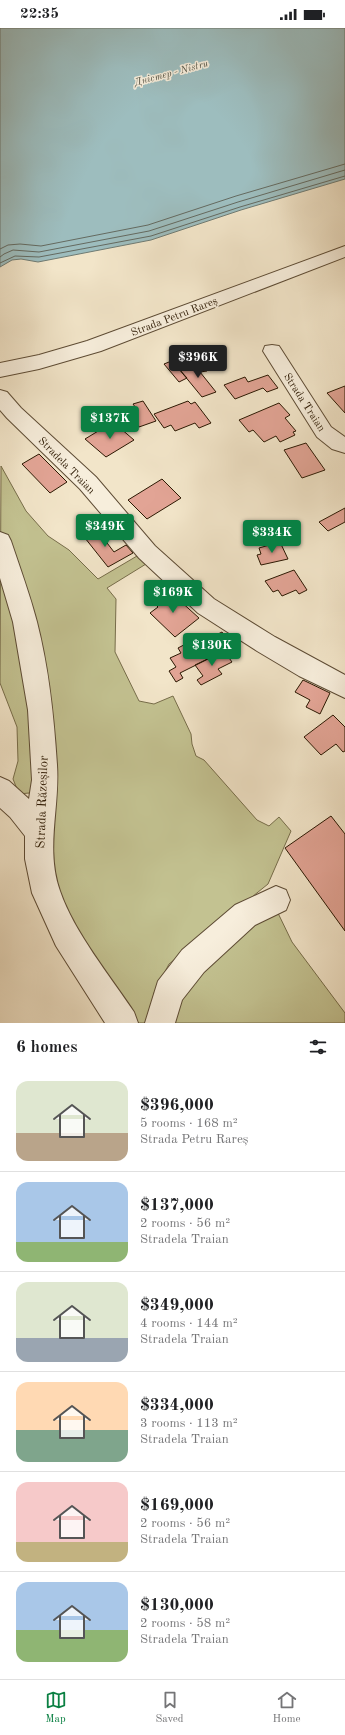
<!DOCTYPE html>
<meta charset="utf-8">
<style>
body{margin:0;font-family:"Old Standard TT",serif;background:#f6f6f6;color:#202124;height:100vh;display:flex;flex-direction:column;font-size:15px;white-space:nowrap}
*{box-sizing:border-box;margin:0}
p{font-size:13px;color:#757577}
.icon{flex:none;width:22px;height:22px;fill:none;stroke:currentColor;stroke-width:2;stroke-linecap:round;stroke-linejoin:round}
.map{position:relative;height:995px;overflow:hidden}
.side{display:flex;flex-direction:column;background:#fff;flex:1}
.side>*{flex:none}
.price{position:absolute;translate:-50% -34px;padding:0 9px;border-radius:4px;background:#0b8043;color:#fff;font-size:13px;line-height:26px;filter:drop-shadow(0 1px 2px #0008)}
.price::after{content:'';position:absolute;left:50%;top:24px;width:12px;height:9px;margin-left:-6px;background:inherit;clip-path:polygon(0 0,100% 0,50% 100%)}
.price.on{background:#222;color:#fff}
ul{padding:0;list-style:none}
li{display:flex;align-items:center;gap:12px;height:100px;padding:0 16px}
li+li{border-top:1px solid #e0e0e0}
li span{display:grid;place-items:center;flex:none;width:112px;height:80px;border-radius:12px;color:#555}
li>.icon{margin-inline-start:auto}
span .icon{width:48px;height:48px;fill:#fffc;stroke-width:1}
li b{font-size:17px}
h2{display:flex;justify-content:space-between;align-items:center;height:48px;padding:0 16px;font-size:17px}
.status{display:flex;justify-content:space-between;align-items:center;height:28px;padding:0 20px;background:#fff;direction:ltr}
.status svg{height:11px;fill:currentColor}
.dock{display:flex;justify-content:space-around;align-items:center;height:56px;border-top:1px solid #e0e0e0;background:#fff;font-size:11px;color:#757577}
.dock a{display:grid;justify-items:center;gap:2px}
.dock .on{color:#0b8043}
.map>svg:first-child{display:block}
.green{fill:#c3c291;stroke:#776d4a}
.water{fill:#9dbdbe;stroke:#6f7b73}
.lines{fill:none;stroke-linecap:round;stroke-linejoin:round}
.shore{stroke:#646a60;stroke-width:1}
.building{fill:#e2a495;stroke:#2b1802}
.minor-casing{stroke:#5d4b34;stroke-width:2}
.minor{fill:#f7eedc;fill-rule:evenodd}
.labels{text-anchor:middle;stroke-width:3;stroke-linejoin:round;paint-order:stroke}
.far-water-label{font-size:10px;font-style:italic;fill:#535244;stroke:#f7eedc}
.street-label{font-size:11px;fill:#2b1802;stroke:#f7eedc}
.near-street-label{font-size:13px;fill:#2b1802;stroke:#f7eedc}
</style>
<div class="status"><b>22:35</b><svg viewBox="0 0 49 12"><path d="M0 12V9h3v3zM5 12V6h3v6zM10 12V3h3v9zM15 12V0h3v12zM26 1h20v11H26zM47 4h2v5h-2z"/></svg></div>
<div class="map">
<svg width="345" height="995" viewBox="0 0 345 995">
<rect width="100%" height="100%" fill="#f2e5c9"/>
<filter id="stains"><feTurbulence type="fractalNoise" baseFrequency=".005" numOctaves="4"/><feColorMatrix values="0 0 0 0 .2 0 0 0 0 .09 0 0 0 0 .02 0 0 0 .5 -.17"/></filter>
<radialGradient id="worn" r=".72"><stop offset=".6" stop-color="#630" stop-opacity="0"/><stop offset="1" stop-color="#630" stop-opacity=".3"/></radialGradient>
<!-- green -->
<path class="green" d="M 1,438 L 26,483 L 48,508 L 69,522 L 98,551 L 137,528 L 146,536 L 107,560 L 116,571 L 115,624 L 139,673 L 154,676 L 173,668 L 191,706 L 192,716 L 196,728 L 204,732 L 257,792 L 269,798 L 279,789 L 291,803 L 268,856 L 169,936 L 154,965 L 148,995 L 138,995 L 79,912 L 55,857 L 50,810 L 29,765 L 19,766 L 13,751 L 18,733 L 17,699 L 0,655 Z
M 276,881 L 292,914 L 345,985 L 345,995 L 168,995 L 186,952 L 235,905 Z"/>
<!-- water -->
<path class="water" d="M 0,0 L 345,0 L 345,151 L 241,182 L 151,212 L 38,234 L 21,231 L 12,232 L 0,239 Z"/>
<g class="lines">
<!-- shore -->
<path class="shore" d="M 0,221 L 8,217 L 20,216 L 41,218 L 148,197 L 236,168 L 345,136
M 0,229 L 4,226 L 13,222 L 39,224 L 149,203 L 238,174 L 345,142
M 0,235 L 15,228 L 39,229 L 151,208 L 240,179 L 345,148"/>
</g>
<!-- building -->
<path class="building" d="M 179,330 L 186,338 L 179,341 L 187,350 L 179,354 L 164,336 Z
M 199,333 L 207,343 L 200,344 L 216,364 L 202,369 L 179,341 Z
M 268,347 L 278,360 L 267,364 L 263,360 L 235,371 L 224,357 L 245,349 L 248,354 Z
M 345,358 L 345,385 L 327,365 Z
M 143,373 L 156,393 L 139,399 L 131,386 L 138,383 L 133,376 Z
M 188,373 L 191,376 L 195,374 L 211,395 L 199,400 L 195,395 L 175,403 L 171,397 L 164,400 L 154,386 Z
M 279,375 L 290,387 L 285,390 L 296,403 L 293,404 L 295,407 L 280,414 L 276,408 L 264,414 L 253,402 L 249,404 L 239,392 Z
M 113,394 L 134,412 L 106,429 L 85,411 Z
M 306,415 L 325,442 L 302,450 L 284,422 Z
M 39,426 L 67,454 L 50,465 L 22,436 Z
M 162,451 L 181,470 L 147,491 L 128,472 Z
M 345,480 L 345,494 L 328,503 L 319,494 Z
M 94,498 L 114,524 L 126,517 L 133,525 L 108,539 L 81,505 Z
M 280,514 L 288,531 L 261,537 L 257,527 L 261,526 L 259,520 Z
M 294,542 L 307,562 L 299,566 L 296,562 L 282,568 L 278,562 L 273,564 L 265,553 Z
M 168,562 L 199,590 L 175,609 L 150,585 L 158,579 L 153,574 Z
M 222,604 L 232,619 L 180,645 L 183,650 L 176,654 L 169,643 L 176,639 L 170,630 L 181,625 L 178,620 L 203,607 L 206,612 Z
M 224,623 L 232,634 L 218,641 L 222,646 L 201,657 L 197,652 L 203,648 L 195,637 Z
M 303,652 L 330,665 L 320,686 L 306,679 L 310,672 L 295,664 Z
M 333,687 L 345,699 L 345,723 L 343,724 L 336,716 L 321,727 L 304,709 Z
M 331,788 L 345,806 L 345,903 L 285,820 Z"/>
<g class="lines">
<defs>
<path id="minor" d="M 345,218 L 345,229 L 101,323 L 39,341 L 0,349 L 0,335 L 39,327 L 87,313 Z
M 272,317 L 279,318 L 331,399 L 345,409 L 345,425 L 332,421 L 317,409 L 263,323 L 265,318 Z
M 0,362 L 7,364 L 21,380 L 96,449 L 155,518 L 214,571 L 275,609 L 345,647 L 345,670 L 299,648 L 257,623 L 198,585 L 139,530 L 80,461 L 7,390 L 0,382 Z
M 0,504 L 8,507 L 11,513 C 20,540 30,567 37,594 C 49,641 54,689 57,737 C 60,779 45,821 60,863 C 74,904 110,948 134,984 L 138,995 L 105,995 L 56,918 L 32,865 L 25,831 L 25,808 L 10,789 L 0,780 L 0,749 L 9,753 L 29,771 L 32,752 L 28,682 L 13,594 L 0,550 Z
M 276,858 L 286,862 L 290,872 L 286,882 L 255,897 L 204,944 L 182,972 L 175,995 L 145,995 L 158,953 L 182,922 L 235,877 Z"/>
</defs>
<!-- minor casing -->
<use href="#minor" class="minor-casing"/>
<!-- minor -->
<use href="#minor" class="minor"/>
</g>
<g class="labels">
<!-- far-water labels -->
<g class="far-water-label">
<text transform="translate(171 44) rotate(-15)" y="4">Дністер - Nistru</text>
</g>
<!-- street labels -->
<g class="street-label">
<text transform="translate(174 288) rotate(-21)" y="4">Strada Petru Rareș</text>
<text transform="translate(305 374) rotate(57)" y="4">Strada Traian</text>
<text transform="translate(67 437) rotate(45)" y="4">Stradela Traian</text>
</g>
<!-- near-street labels -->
<g class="near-street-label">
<text transform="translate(41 774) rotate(-88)" y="5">Strada Răzeșilor</text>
</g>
</g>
<rect width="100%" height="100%" filter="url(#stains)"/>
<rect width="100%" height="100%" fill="url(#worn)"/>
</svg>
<b class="price on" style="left:198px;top:351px">$396K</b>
<b class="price" style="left:110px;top:412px">$137K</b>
<b class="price" style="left:105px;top:520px">$349K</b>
<b class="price" style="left:272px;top:526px">$334K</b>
<b class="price" style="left:173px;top:586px">$169K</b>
<b class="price" style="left:212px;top:639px">$130K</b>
</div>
<section class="side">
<h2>6 homes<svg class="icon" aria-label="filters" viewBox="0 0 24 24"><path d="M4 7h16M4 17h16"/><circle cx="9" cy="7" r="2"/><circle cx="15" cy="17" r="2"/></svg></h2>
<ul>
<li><span style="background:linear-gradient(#dfe7d0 65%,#b9a48a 0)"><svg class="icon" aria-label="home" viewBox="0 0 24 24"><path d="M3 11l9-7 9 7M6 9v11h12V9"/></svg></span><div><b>$396,000</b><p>5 rooms · 168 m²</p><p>Strada Petru Rareș</p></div></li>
<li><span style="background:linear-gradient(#a9c7e8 75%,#8fb573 0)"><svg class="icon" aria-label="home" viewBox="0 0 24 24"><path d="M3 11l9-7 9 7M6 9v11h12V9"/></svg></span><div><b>$137,000</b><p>2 rooms · 56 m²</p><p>Stradela Traian</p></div></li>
<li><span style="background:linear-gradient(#dfe7d0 70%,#9aa5b1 0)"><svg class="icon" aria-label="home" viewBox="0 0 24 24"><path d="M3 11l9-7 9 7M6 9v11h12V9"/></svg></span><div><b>$349,000</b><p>4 rooms · 144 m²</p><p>Stradela Traian</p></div></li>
<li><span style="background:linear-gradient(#ffd9b3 60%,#7fa58c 0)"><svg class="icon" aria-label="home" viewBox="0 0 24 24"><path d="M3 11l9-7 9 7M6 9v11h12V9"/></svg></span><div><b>$334,000</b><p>3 rooms · 113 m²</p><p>Stradela Traian</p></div></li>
<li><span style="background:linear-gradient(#f6c9c9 75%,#c2b280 0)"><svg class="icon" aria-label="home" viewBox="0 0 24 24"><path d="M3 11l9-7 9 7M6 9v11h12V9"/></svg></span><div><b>$169,000</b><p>2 rooms · 56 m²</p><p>Stradela Traian</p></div></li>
<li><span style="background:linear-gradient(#a9c7e8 60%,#8fb573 0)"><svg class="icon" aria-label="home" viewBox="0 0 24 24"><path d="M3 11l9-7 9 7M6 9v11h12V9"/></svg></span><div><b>$130,000</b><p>2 rooms · 58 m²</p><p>Stradela Traian</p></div></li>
</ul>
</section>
<nav class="dock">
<a class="on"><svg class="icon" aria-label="map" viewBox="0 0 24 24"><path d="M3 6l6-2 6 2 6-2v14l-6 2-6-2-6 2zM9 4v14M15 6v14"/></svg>Map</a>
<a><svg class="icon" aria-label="saved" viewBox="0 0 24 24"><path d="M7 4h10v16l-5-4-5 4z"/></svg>Saved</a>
<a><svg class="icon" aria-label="home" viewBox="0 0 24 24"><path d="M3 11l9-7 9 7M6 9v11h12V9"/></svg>Home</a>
</nav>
